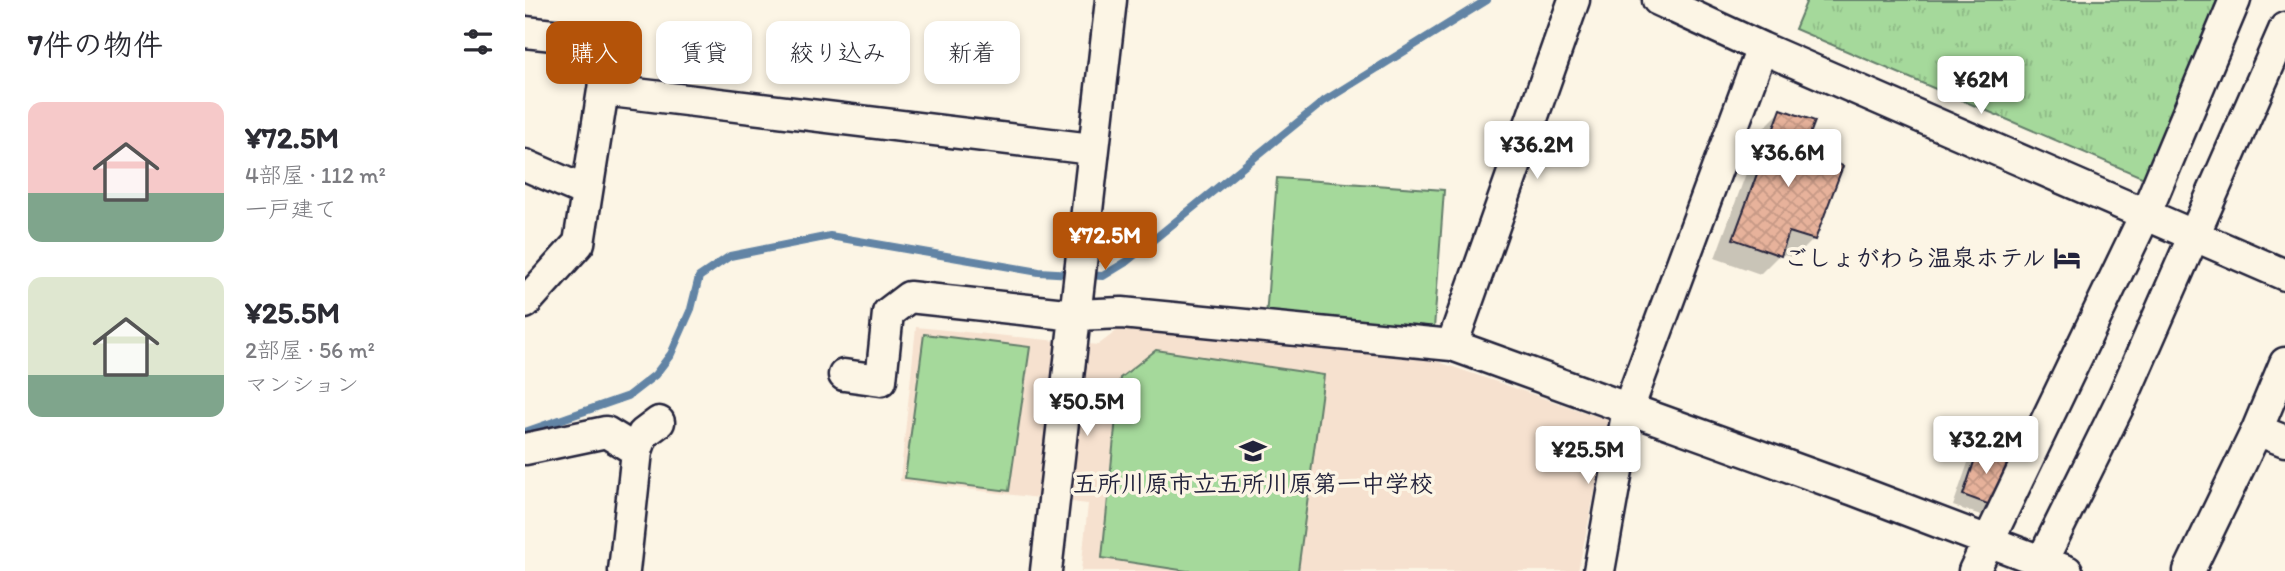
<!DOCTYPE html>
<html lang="ja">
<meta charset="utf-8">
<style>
body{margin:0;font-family:Itim,"Klee One",sans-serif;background:#f2f2f3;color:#2b2b33;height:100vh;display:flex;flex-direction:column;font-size:26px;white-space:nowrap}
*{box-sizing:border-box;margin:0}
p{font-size:23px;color:#7c7c81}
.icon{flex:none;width:38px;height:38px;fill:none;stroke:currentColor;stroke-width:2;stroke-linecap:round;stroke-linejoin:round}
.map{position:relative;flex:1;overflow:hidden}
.side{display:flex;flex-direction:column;background:#fff;width:525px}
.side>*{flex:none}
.hud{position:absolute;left:21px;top:21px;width:665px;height:63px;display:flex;gap:14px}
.price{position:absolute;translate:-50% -60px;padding:0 16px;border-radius:7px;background:#fff;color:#222;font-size:23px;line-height:46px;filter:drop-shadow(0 2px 4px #0008)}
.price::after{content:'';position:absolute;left:50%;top:42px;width:21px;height:16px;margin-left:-10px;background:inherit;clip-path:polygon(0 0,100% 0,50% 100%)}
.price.active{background:#b45309;color:#fff}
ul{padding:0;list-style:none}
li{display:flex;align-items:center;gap:21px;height:175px;padding:0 28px}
li span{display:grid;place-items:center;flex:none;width:196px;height:140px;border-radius:14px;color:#555}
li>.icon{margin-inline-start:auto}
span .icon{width:84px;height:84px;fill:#fffc;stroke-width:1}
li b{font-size:30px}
h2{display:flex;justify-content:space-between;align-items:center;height:84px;padding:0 28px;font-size:30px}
.pill{padding:0 24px;border-radius:14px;background:#fff;box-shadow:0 4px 10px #0003;font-size:24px;line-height:63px}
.pill.active{background:#b45309;color:#fff}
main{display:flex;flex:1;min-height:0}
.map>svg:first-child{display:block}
.built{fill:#f6e1cf}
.grass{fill:url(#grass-tufts);stroke:#647e6b;stroke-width:2}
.pitch{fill:#a5d99b;stroke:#647e6b;stroke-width:2}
.shadow{fill:#0003}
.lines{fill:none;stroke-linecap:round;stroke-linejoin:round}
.stream{stroke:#6284a5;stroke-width:8}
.building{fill:url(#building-cross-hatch);stroke:#22223b;stroke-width:2}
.minor-casing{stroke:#22223b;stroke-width:35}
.minor{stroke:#fcf5e5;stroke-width:30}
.labels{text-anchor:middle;stroke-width:7;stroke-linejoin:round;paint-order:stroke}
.poi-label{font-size:24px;font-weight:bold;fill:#22223b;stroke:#fcf5e5;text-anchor:end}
</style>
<main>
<section class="side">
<h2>7件の物件<svg class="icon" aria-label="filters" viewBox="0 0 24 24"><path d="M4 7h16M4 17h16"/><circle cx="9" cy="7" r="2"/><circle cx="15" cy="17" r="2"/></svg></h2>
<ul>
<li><span style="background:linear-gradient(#f6c9c9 65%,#7fa58c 0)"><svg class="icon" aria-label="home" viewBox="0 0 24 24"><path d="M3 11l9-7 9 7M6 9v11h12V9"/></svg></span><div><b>¥72.5M</b><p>4部屋 · 112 m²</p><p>一戸建て</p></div></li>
<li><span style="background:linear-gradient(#dfe7d0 70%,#7fa58c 0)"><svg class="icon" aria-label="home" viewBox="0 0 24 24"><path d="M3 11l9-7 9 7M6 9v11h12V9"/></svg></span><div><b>¥25.5M</b><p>2部屋 · 56 m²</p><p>マンション</p></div></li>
</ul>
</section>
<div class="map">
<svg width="1760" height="571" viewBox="0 0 1760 571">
<defs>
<pattern id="grass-tufts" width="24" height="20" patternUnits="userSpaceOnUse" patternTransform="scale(1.75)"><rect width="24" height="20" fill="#a5d99b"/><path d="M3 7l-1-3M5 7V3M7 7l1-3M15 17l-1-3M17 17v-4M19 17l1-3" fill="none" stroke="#8eba86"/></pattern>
<pattern id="building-cross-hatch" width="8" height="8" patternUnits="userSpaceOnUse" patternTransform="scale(1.75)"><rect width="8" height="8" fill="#e7b29b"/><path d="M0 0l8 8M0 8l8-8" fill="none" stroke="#c69986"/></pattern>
</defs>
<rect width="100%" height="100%" fill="#fcf5e5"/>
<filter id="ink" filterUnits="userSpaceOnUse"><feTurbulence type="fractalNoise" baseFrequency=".0143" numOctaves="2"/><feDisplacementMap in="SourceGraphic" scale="14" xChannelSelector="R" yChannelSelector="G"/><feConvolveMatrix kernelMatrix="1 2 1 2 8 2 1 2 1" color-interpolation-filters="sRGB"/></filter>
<g filter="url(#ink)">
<!-- built -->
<path class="built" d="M 391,327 L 573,345 L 593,330 L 911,361 L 1085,421 L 1053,571 L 556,571 L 563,504 L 375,481 Z"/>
<!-- grass -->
<path class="grass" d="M 1282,0 L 1706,0 L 1626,181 L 1270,29 Z"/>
<!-- pitch -->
<path class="pitch" d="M 752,178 L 919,190 L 909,329 L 741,317 Z
M 399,334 L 505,347 L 484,491 L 380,478 Z
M 631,350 L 799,375 L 773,571 L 662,571 L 577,558 L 595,378 Z"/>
<!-- shadow -->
<path class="shadow" d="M 1256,111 L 1277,151 L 1289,239 L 1270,258 L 1255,254 L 1235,274 L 1190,258 L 1237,130 Z
M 1455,449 L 1466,505 L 1456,515 L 1428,506 L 1444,460 Z"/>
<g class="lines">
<!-- stream -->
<path class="stream" d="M 561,275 L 578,276 L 601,262 L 799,101 L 962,0
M 0,432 L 103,396 L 130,375 L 146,354 L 166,309 L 174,277 L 205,256 L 305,236 L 514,272 L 548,274"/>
</g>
<!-- building -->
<path class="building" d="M 1256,109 L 1290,121 L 1279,150 L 1318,166 L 1290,240 L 1264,232 L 1256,256 L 1208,239 Z
M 1454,447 L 1485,458 L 1468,506 L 1438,495 Z"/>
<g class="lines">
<defs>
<path id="minor" d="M 1133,0 L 1237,48 L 1760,275
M 0,32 L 85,41 L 78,90 L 567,149
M 0,165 L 62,192 L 54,243 L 0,303
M 62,192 L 78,90
M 927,345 L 1049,0
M 319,375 L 356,380 L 363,313 L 384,297 L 550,315 L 597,313 L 927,345 L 1329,490 L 1542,571
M 1732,430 L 1760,441
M 0,449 L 81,432 L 112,451 L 118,434 L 134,422
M 99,571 L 112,451
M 521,571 L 586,0
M 1074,571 L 1103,409 L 1237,48
M 1449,571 L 1620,215 L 1710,0
M 1512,571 L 1598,397 L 1760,28
M 1664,571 L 1732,430 L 1760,363"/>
</defs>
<!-- minor casing -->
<use href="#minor" class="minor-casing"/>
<!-- minor -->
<use href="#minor" class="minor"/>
</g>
</g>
<!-- icons -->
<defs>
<symbol id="hotel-bare" viewBox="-9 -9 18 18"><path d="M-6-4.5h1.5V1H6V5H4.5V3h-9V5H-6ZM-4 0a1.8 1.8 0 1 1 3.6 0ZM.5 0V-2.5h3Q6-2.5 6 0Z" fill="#22223b" stroke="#fcf5e5" stroke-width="2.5" paint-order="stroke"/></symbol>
<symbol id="school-bare" viewBox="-9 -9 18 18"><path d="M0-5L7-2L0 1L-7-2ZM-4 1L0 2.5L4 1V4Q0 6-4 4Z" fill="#22223b" stroke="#fcf5e5" stroke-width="2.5" paint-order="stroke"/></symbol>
</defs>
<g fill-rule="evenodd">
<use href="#hotel-bare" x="1523" y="239" width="38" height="38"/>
<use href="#school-bare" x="709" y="432" width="38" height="38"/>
</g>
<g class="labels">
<!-- poi labels -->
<g class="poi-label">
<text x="1521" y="266">ごしょがわら温泉ホテル</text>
<text x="728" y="492" text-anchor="middle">五所川原市立五所川原第一中学校</text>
</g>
</g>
</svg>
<b class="price" style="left:1456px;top:116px">¥62M</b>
<b class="price" style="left:1012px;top:181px">¥36.2M</b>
<b class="price" style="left:1263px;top:189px">¥36.6M</b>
<b class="price active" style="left:580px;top:272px">¥72.5M</b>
<b class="price" style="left:562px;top:438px">¥50.5M</b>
<b class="price" style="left:1461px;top:476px">¥32.2M</b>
<b class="price" style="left:1063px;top:486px">¥25.5M</b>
<div class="hud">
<a class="pill active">購入</a>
<a class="pill">賃貸</a>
<a class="pill">絞り込み</a>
<a class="pill">新着</a>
</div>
</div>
</main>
